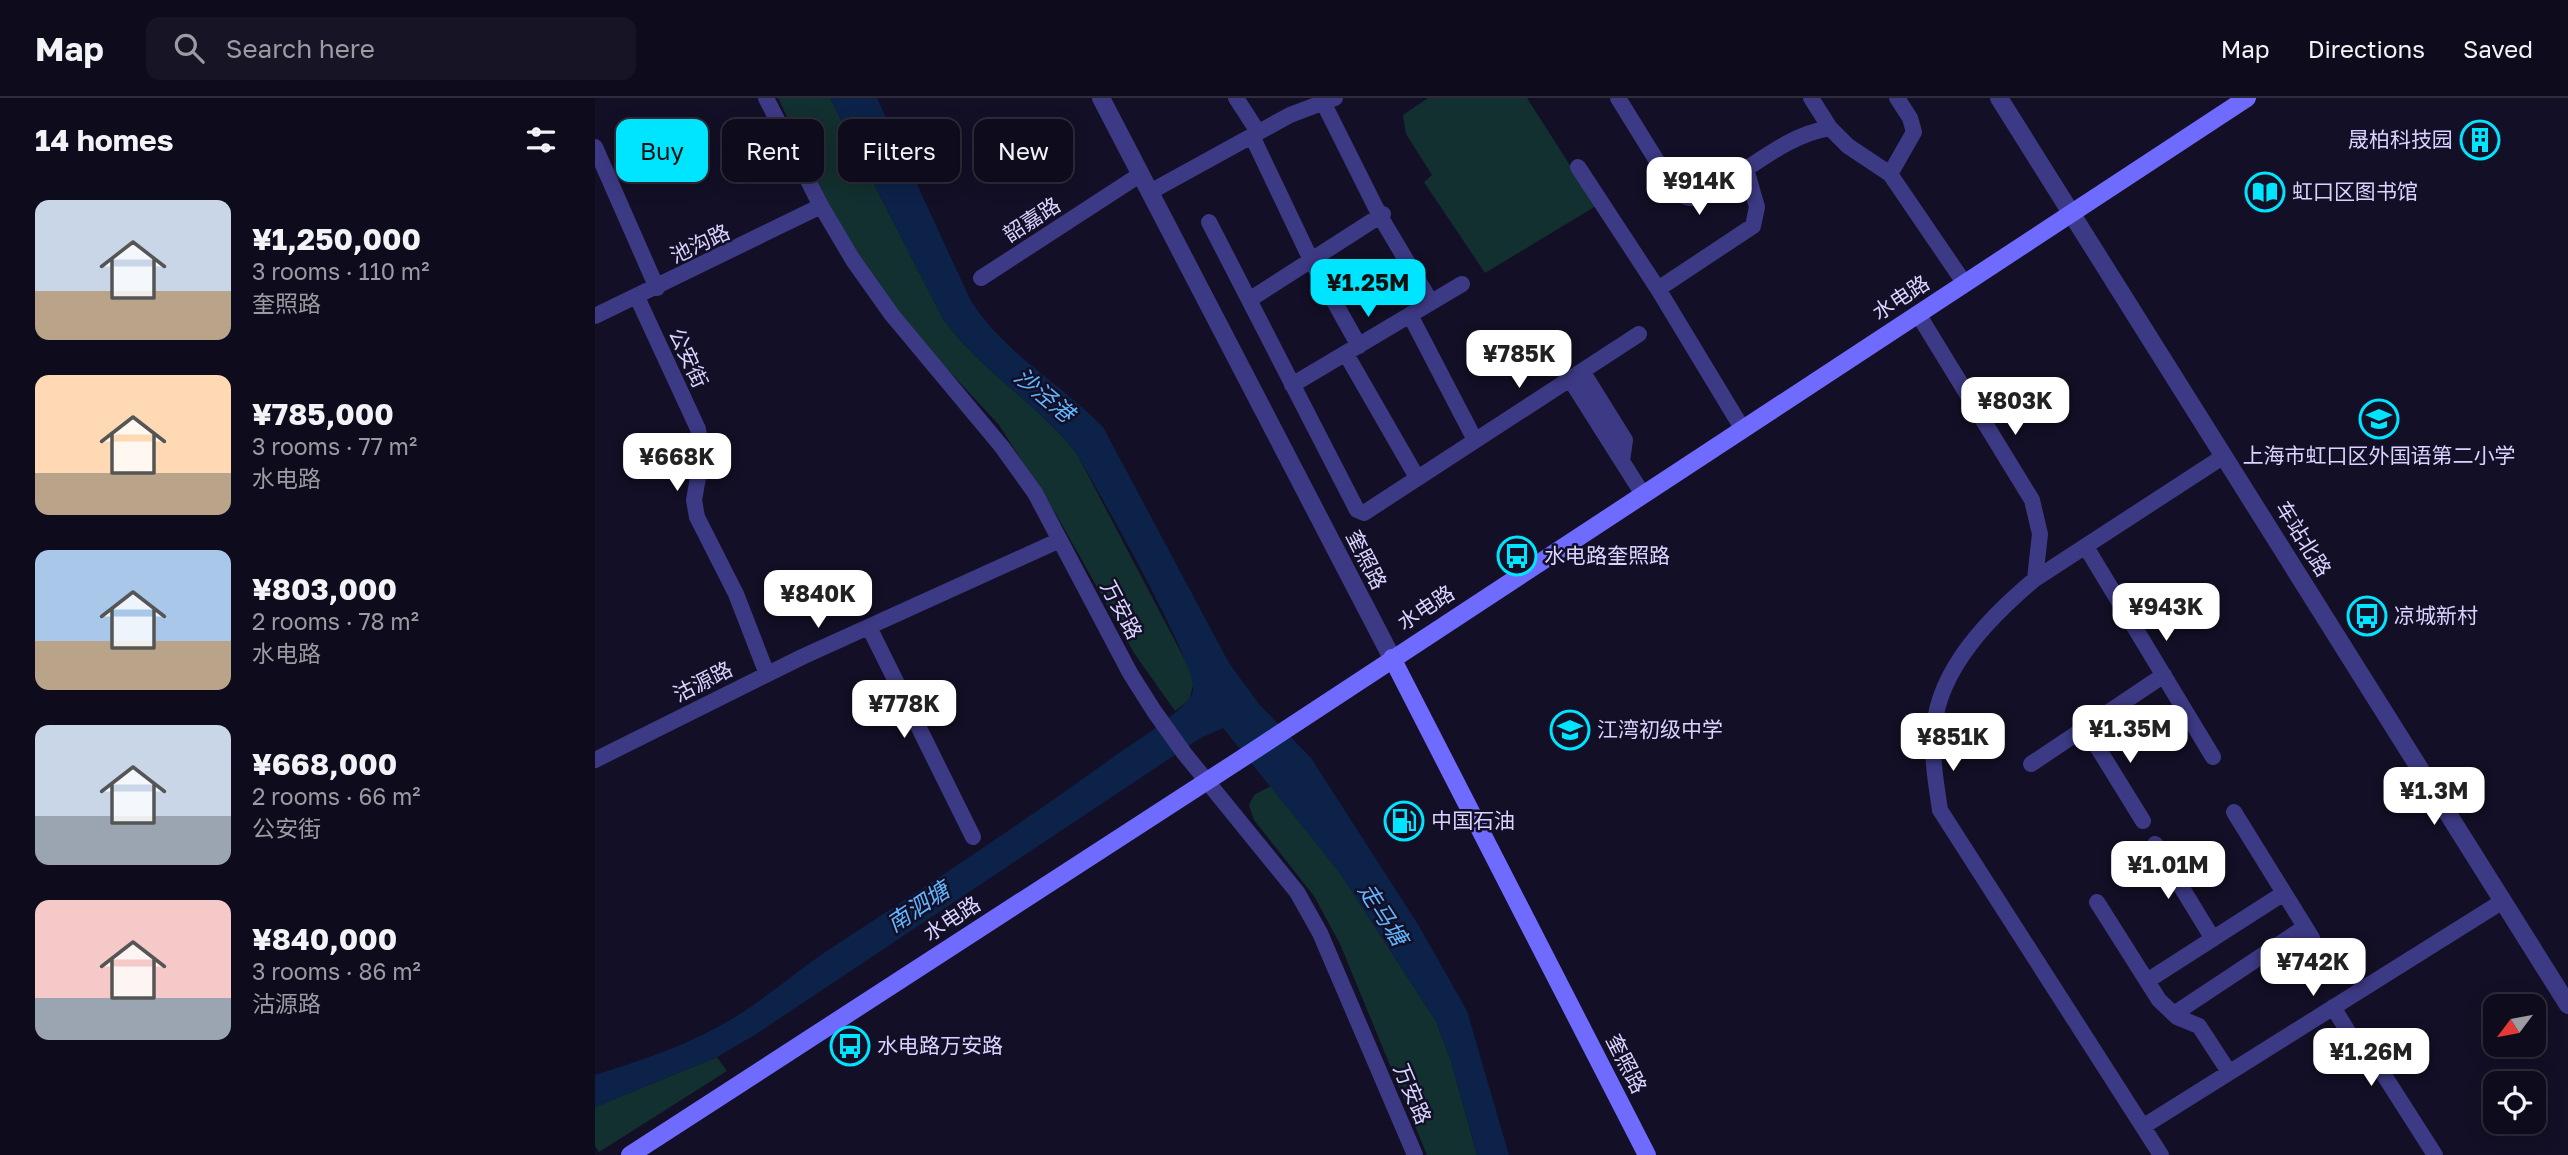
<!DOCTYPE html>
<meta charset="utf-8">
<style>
body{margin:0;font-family:"Golos Text","Noto Sans SC",sans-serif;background:#171425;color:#f1f3f6;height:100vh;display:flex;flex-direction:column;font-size:26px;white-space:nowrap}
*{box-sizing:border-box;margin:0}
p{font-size:23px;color:#9b9ba3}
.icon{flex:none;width:38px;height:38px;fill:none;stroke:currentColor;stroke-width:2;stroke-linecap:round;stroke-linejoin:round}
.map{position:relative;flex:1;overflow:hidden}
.details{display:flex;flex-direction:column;background:#0e0b1c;width:595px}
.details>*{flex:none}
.top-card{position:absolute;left:21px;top:21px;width:665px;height:63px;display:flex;gap:14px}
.needle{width:46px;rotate:238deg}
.fabs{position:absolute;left:1888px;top:896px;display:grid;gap:14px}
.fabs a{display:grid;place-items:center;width:63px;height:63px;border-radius:14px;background:#0e0b1c;box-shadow:0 4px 18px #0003,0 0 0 2px #2e2b3b;font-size:35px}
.price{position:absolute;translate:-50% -60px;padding:0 16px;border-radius:14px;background:#fff;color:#222;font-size:23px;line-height:46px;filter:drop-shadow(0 2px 4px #0008)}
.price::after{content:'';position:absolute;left:50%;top:42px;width:21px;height:16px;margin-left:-10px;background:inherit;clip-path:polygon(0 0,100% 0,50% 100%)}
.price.selected{background:#00e5ff;color:#111}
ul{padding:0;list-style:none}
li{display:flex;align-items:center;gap:21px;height:175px;padding:0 35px}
li span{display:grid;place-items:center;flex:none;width:196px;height:140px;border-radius:14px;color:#555}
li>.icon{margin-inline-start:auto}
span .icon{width:84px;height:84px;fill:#fffc;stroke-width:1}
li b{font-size:30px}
h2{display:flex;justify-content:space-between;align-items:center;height:84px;padding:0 35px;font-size:30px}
.chip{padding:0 24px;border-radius:14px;background:#0e0b1c;box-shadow:0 4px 18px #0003,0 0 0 2px #2e2b3b;font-size:24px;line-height:63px}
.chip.selected{background:#00e5ff;color:#111}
header{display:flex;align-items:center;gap:42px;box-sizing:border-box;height:98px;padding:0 35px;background:#0e0b1c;border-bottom:2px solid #2e2b3b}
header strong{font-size:33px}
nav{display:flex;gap:38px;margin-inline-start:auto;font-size:24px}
.search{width:490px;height:63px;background:#171425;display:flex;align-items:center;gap:18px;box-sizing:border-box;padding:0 24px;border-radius:14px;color:#9b9ba3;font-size:26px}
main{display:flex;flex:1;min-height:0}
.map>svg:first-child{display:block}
.green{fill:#12302f}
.water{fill:#0c2248}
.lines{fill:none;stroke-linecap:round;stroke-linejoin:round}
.minor{stroke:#3d3a85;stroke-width:16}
.tertiary{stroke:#3d3a85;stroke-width:18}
.secondary{stroke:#6f6bff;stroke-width:18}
.labels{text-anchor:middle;stroke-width:5;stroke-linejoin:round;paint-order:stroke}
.poi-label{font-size:21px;fill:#d9d4ff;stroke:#130f26;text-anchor:start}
.street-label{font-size:21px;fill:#d9d4ff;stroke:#130f26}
.water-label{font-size:23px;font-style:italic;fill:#62b6ff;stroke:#130f26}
</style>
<header>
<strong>Map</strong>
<div class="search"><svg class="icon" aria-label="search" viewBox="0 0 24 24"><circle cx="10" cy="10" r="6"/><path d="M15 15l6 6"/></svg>Search here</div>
<nav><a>Map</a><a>Directions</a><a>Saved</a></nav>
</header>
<main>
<section class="details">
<h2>14 homes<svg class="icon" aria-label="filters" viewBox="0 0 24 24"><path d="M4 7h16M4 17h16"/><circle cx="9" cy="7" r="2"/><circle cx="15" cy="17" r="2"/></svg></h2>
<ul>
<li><span style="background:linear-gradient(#c9d6e8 65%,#b9a48a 0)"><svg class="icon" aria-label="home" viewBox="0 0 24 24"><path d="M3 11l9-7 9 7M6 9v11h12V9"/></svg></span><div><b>¥1,250,000</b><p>3 rooms · 110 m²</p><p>奎照路</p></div></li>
<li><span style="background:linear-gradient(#ffd9b3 70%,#b9a48a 0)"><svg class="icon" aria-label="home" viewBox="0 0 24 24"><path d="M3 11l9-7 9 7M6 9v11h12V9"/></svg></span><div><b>¥785,000</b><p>3 rooms · 77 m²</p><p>水电路</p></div></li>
<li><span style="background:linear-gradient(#a9c7e8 65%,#b9a48a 0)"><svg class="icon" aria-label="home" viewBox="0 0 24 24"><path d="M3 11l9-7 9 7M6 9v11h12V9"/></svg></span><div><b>¥803,000</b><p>2 rooms · 78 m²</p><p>水电路</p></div></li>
<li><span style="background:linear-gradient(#c9d6e8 65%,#9aa5b1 0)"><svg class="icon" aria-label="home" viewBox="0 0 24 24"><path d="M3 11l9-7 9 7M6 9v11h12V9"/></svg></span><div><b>¥668,000</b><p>2 rooms · 66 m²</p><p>公安街</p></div></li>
<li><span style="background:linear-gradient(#f6c9c9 70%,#9aa5b1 0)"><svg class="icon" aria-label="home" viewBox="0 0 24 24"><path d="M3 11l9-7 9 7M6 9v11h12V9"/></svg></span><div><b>¥840,000</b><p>3 rooms · 86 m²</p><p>沽源路</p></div></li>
</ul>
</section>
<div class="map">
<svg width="1973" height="1057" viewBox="0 0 1973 1057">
<rect width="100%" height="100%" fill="#130f26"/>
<!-- green -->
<path class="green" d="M 183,0 L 235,0 L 348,221 C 386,273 443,306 482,356 L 600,581 L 594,602 L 580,613 L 539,555 L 461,416 L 404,327 L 330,247 L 269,170 L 244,128 Z
M 833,0 L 932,0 L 1001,108 L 890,175 L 829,84 L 837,77 L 811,36 L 808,17 Z
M 676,688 L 745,775 L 841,923 L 856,963 L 882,1057 L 832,1057 L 745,846 L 719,798 L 659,722 L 654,707 L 659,697 Z
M 122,959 L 132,973 L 4,1054 L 0,1048 L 0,1009 Z"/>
<!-- water -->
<path class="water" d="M 235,0 L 282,0 L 376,203 C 410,256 465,285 508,329 L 634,565 L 664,606 L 716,660 L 824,828 L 872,913 L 914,1057 L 882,1057 L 856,963 L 841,923 L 745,775 L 628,630 L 604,641 L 158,938 L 122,959 L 0,1009 L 0,977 C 48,962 93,947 137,921 C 173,899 205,870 241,847 C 334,786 427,725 517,660 C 535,647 593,612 598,593 C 605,570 500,388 482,356 C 443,306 386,273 348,221 Z"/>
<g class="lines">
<!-- minor -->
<path class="minor" d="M 171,0 L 226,108 L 258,162 L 297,217 L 407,349 L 440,395 L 535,575 L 559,613 L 589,655 L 702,794 L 725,835 L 820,1057
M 641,0 L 663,34
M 1023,0 L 1078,89 C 1085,96 1090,101 1101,100 C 1111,99 1121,90 1130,85 C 1163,64 1196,36 1235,30
M 1216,0 L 1235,30 L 1253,48 L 1295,76 L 1370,186
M 729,6 L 785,118 L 836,204
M 657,38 L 716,162 L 764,248
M 0,49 L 62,190
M 983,69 L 1063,191 L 1147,330
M 1295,76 L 1319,34 L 1315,20 L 1302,0
M 555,94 L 695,17 L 740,0
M 614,124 L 762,412 L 769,415 L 1044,236
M 386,180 L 546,76
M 1063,191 L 1158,128 L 1162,109 L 1151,71
M 42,199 L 103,331 L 107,357 L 99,402 L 102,419 L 141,496 L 172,576
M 654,202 L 788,116
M 1323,216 L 1437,402 L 1445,436 L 1440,481
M 815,217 L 880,342
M 0,218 L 226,108
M 751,256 L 820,376 L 825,379
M 987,273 L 1030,342 L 1027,363
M 975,281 L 1047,395
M 697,287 L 867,186
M 1491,449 L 1618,659
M 274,529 L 378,739
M 1490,629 L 1548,723
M 0,662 L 207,559 L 465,442
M 1436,666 L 1569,577
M 1639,714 L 1717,840
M 1560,746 L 1618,841
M 1502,804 L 1564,902 L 1582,919 L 1604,928 L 1634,974
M 1552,883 L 1689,795
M 1738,909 L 1774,968 L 1787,974 L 1840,1057
M 1579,916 L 1710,829
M 1549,1028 L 1908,803
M 1566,1057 L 1345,712 C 1341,685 1336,658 1339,630 C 1344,570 1396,518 1440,481 L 1629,358"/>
<!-- tertiary -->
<path class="tertiary" d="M 506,0 L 797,560
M 1404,0 L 1973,907"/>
<!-- secondary -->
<path class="secondary" d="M 797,560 L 1052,1057
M 35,1057 L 643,663 L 1652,0"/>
</g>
<!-- icons -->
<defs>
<symbol id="building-ring" viewBox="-11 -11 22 22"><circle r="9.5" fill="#130f26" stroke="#00e5ff" stroke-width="1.5"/><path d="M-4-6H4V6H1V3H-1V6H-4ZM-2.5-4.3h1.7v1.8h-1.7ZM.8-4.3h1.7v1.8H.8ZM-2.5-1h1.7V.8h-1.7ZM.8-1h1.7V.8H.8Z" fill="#00e5ff"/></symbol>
<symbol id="library-ring" viewBox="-11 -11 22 22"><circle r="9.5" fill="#130f26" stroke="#00e5ff" stroke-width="1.5"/><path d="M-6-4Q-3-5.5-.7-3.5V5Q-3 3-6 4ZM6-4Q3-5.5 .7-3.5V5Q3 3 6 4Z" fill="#00e5ff"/></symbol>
<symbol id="school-ring" viewBox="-11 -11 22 22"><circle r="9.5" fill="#130f26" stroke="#00e5ff" stroke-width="1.5"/><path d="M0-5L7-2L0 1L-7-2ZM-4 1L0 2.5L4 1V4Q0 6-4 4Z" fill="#00e5ff"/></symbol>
<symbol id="bus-ring" viewBox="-11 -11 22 22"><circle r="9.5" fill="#130f26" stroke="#00e5ff" stroke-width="1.5"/><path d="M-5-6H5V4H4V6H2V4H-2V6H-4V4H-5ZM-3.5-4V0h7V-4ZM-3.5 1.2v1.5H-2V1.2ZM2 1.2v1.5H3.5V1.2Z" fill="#00e5ff"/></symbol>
<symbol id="fuel-ring" viewBox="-11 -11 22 22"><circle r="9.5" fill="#130f26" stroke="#00e5ff" stroke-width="1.5"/><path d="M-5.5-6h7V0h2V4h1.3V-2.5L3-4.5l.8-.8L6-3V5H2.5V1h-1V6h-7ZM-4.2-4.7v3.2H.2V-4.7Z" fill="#00e5ff"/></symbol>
</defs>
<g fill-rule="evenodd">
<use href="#building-ring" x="1863" y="20" width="44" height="44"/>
<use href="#library-ring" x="1648" y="72" width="44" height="44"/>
<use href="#school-ring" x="1762" y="299" width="44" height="44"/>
<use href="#bus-ring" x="900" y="436" width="44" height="44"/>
<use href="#bus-ring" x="1750" y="496" width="44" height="44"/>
<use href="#school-ring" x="953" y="610" width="44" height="44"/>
<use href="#fuel-ring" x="787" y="701" width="44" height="44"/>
<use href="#bus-ring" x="233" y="926" width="44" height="44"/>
</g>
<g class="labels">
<!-- poi labels -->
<g class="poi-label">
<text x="1858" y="49" text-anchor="end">晟柏科技园</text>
<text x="1697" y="101">虹口区图书馆</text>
<text x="1784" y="365" text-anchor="middle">上海市虹口区外国语第二小学</text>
<text x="949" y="465">水电路奎照路</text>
<text x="1799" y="525">凉城新村</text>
<text x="1002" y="639">江湾初级中学</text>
<text x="836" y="730">中国石油</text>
<text x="282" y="955">水电路万安路</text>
</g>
<!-- street labels -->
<g class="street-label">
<text transform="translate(437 122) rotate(-33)" y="7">韶嘉路</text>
<text transform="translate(105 146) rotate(-25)" y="7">池沟路</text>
<text transform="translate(1306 200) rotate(-33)" y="7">水电路</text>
<text transform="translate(93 260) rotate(65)" y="7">公安街</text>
<text transform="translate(1708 441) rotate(58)" y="7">车站北路</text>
<text transform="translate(771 462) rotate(63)" y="7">奎照路</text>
<text transform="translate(831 510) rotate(-33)" y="7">水电路</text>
<text transform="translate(526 512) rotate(62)" y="7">万安路</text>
<text transform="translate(108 584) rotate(-27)" y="7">沽源路</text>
<text transform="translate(357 821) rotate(-33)" y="7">水电路</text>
<text transform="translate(1031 966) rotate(63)" y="7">奎照路</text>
<text transform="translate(817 996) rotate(67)" y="7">万安路</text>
</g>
<!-- water labels -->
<g class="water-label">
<text transform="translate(449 297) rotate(40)" y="8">沙泾港</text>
<text transform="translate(323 809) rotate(-34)" y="8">南泗塘</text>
<text transform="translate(788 816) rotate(57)" y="8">走马塘</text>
</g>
</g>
</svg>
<div class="fabs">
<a><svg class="needle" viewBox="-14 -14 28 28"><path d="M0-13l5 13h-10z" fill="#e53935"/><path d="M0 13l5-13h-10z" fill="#9b9ba3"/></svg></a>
<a><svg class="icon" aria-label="locate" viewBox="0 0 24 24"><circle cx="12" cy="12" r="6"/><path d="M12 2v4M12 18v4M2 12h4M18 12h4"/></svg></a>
</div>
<b class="price" style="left:1104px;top:119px">¥914K</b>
<b class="price selected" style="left:773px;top:221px">¥1.25M</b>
<b class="price" style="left:924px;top:292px">¥785K</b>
<b class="price" style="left:1420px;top:339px">¥803K</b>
<b class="price" style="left:82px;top:395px">¥668K</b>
<b class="price" style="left:223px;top:532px">¥840K</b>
<b class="price" style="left:1571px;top:545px">¥943K</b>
<b class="price" style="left:309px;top:642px">¥778K</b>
<b class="price" style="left:1535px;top:667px">¥1.35M</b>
<b class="price" style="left:1358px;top:675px">¥851K</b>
<b class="price" style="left:1839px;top:729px">¥1.3M</b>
<b class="price" style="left:1573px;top:803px">¥1.01M</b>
<b class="price" style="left:1718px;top:900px">¥742K</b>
<b class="price" style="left:1776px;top:990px">¥1.26M</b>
<div class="top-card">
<a class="chip selected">Buy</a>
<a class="chip">Rent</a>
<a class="chip">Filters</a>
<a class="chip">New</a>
</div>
</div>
</main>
